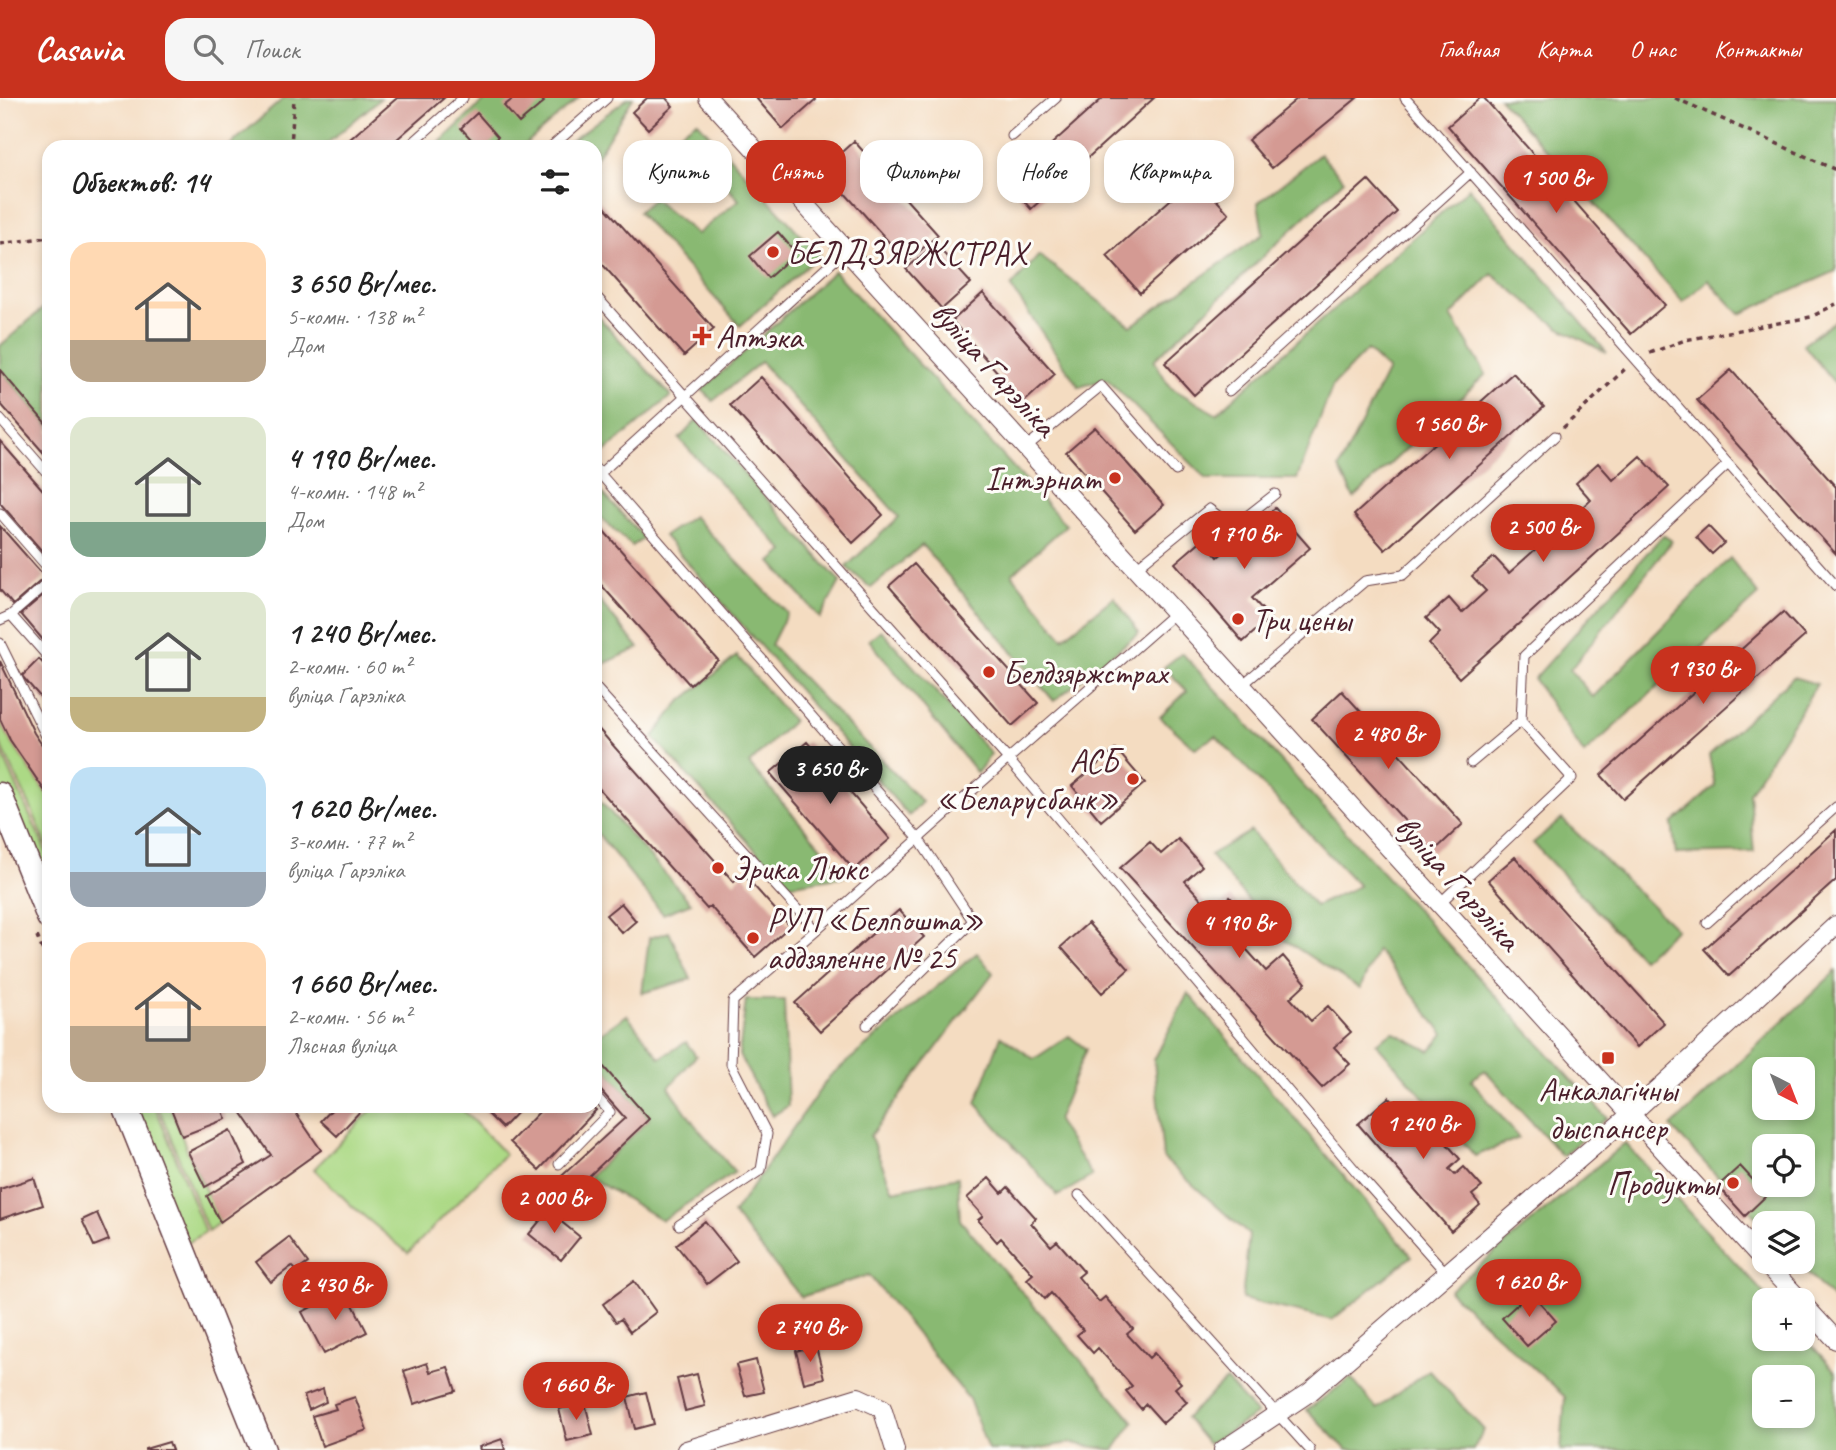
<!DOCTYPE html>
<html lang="ru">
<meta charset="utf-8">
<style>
body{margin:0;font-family:Caveat,sans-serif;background:#f6f6f6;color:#222;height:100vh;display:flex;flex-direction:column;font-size:26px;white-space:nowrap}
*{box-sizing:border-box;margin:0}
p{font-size:23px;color:#767676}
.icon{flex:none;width:38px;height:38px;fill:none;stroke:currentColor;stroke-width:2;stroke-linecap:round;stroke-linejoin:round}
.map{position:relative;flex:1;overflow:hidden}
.panel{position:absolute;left:42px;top:42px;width:560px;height:973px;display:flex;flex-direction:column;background:#fff;border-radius:21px;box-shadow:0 4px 10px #0003}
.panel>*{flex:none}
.hud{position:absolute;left:623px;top:42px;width:665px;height:63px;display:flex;gap:14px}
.needle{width:46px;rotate:138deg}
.tools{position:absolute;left:1752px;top:959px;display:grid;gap:14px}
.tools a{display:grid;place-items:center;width:63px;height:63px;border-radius:14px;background:#fff;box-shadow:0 4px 10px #0003;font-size:35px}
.price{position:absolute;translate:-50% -60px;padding:0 16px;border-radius:24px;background:#c8321e;color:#fff;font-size:23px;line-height:46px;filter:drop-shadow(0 2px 4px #0008)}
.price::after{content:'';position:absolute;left:50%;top:42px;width:21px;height:16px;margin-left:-10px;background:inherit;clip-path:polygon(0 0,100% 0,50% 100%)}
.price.on{background:#222;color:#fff}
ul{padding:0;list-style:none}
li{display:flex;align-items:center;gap:21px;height:175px;padding:0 28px}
li span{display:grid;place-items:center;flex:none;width:196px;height:140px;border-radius:21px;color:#555}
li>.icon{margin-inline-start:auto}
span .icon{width:84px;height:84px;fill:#fffc;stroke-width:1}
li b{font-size:30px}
h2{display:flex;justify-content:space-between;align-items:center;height:84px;padding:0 28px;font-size:30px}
.tag{padding:0 24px;border-radius:21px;background:#fff;box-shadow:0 4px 10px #0003;font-size:24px;line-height:63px}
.tag.on{background:#c8321e;color:#fff}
header{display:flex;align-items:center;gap:42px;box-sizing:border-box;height:98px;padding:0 35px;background:#c8321e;color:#fff}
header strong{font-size:33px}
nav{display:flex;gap:38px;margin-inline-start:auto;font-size:24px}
.search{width:490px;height:63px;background:#f6f6f6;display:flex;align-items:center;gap:18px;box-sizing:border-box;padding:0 24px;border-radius:21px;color:#767676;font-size:26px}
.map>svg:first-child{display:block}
.green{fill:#acd985;stroke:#7b7c58;stroke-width:2}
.forest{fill:#89b972;stroke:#6a6c4e;stroke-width:2;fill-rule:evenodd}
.building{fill:#d49a93}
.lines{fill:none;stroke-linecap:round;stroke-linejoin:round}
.service-casing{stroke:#643b42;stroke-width:11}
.minor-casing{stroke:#643b42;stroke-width:20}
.secondary-casing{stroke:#643b42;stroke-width:27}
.path{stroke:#643b42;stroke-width:3.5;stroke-dasharray:5 5;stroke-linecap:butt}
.service{stroke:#fff;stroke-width:9}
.minor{stroke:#fff;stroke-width:18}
.secondary{stroke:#fff;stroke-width:24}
.poi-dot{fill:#c8321e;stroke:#fdfcf7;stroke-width:2.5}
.labels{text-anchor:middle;stroke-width:6;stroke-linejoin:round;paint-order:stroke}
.poi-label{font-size:33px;fill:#4a1f2b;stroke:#fdfcf7;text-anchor:start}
.street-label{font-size:33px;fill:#4a1f2b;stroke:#fdfcf7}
</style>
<header>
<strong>Casavia</strong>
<div class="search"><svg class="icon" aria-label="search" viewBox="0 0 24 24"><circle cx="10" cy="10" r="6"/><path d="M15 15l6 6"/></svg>Поиск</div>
<nav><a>Главная</a><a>Карта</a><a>О нас</a><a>Контакты</a></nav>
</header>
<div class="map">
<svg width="1836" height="1352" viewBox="0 0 1836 1352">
<rect width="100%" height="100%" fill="#fdfcf7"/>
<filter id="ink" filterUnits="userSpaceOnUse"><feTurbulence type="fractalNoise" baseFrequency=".0143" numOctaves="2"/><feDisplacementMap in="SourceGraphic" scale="14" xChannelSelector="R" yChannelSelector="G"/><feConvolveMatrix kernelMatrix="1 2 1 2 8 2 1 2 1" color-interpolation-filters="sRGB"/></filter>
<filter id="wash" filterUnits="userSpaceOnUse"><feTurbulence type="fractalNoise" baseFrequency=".00686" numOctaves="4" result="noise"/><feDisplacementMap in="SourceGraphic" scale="28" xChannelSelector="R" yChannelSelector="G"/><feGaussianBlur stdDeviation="1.57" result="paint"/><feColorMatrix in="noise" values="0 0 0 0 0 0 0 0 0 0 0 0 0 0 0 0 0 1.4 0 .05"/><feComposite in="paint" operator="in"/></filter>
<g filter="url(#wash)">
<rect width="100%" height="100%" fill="#f4dcc1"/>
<!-- green -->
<path class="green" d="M 0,621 L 10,642 L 49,699 L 49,753 L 31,710 L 0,645 Z
M 0,651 L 49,760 L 49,819 L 0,697 Z
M 125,1008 L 155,1008 L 205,1134 L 181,1149 Z
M 158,1008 L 170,1008 L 188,1054 L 220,1124 L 208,1133 Z
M 375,1008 L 459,1008 L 505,1056 L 408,1155 L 352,1108 L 314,1071 Z"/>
<!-- forest -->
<path class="forest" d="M 284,0 L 381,0 L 323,49 L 228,49 Z
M 487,0 L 579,0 L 522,49 L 435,49 Z
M 628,0 L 633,0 L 595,61 L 595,49 L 576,49 L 571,43 Z
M 1499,0 L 1836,0 L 1836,173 L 1740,216 L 1708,182 L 1683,204 Z
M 697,23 L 819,157 L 740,228 L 638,114 L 653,101 L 697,136 L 739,102 L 678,36 Z
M 1320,56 L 1344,82 L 1154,262 L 1170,289 L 1216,316 L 1469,90 L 1607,255 L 1558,229 L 1492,176 L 1451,218 L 1486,276 L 1354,400 L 1339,370 L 1388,272 L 1367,252 L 1333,287 L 1297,381 L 1207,381 L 1107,281 L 1079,289 L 1011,189 L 1039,157 L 1131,228 L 1263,136 L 1258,105 Z
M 834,173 L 1066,427 L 1012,476 L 1063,540 L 1114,499 L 1139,535 L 1054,603 L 922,447 L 871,490 L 846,469 L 899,419 L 761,264 L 713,303 L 702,292 Z
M 49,205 L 49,329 L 0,272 L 0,248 Z
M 595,215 L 671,298 L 599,359 L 595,352 Z
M 1836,222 L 1836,287 L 1803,246 Z
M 697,322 L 840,484 L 820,520 L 771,464 L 784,453 L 679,341 Z
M 599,391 L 644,440 L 632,448 L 601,420 L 595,426 L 595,395 Z
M 693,418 L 787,515 L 771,547 L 922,704 L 909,718 L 664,438 Z
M 1663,437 L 1672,443 L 1570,572 L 1593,599 L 1730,460 L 1759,497 L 1584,656 L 1534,581 Z
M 595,498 L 639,550 L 595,570 Z
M 881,532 L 991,656 L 977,675 L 869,542 Z
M 1182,555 L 1607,1020 L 1562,1058 L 1485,972 L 1471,982 L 1519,1040 L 1475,1058 L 1376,945 L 1393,934 L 1430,953 L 1444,936 L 1377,852 L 1360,891 L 1277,837 L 1210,757 L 1251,733 L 1315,808 L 1359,788 L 1216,638 L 1195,650 L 1160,619 L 1187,593 L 1164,569 Z
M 737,558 L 793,623 L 749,666 L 846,778 L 787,787 L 653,639 L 679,605 Z
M 1793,579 L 1817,586 L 1749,695 L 1754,754 L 1676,756 L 1672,726 L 1715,688 L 1709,657 Z
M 595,697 L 691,805 L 663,816 L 599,737 L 595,740 Z
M 1562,721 L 1676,831 L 1642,861 L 1533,745 Z
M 669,834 L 691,881 L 642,895 L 649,840 Z
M 977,855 L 993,875 L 870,1038 L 893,1093 L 958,1079 L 960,1122 L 1134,1324 L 1114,1352 L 1069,1345 L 1029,1352 L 988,1352 L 969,1301 L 869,1177 L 801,1199 L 733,1116 L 829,979 Z
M 1836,873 L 1836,1205 L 1798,1164 L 1802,1164 L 1802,1125 L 1764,1125 L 1764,1128 L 1671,1029 ZM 1764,971 L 1802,971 L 1802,1010 L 1764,1010 ZM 1764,1048 L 1802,1048 L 1802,1087 L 1764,1087 Z
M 1188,895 L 1412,1158 L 1332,1222 L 1242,1201 L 1249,1137 L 1163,1060 L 1154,962 Z
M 746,902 L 784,902 L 788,1008 L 772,1018 L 739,957 Z
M 627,917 L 660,960 L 686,944 L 696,958 L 669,989 L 695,1027 L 735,1074 L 662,1122 L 589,1079 L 649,1021 L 595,959 L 595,939 Z
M 1001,938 L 1034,961 L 1069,938 L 1086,951 L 1057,1023 L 1092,1078 L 1058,1098 L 976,1005 Z
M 1625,1045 L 1770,1202 L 1764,1202 L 1764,1241 L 1802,1241 L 1803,1238 L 1836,1274 L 1836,1352 L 1561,1352 L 1565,1299 L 1449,1193 ZM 1764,1279 L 1802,1279 L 1802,1318 L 1764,1318 Z
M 1429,1272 L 1484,1332 L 1473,1352 L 1347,1352 L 1307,1312 L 1351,1280 L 1377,1311 Z
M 1226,1282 L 1257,1316 L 1208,1346 L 1186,1320 Z"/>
<g id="blocks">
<!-- building -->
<path class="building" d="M 397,0 L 444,0 L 388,49 L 341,49 Z
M 514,0 L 540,0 L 544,4 L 519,25 L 504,8 Z
M 647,0 L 666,0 L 673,8 L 648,31 L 632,14 Z
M 756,0 L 814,0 L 816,2 L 783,31 Z
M 1103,0 L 1154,0 L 1031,111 L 1008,85 Z
M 1298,0 L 1357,0 L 1272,70 L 1248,42 Z
M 1480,0 L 1484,0 L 1665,207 L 1631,236 L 1448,28 Z
M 477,15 L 498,39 L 486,49 L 478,49 L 461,30 Z
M 854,43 L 938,137 L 907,164 L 823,71 Z
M 1196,79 L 1229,116 L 1140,195 L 1107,158 Z
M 1368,82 L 1397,114 L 1194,297 L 1165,265 Z
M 595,98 L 714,231 L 684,258 L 595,158 Z
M 778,134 L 796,155 L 768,180 L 750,158 Z
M 935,146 L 971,185 L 942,211 L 906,171 Z
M 983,195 L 1055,276 L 1024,304 L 952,223 Z
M 0,272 L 49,329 L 49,361 L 0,305 Z
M 1731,272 L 1836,389 L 1836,456 L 1697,302 Z
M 1513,275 L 1544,309 L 1385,452 L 1354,417 Z
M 761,279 L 883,417 L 853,445 L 730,307 Z
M 1095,329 L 1164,407 L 1135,432 L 1066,354 Z
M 0,343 L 49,399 L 49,461 L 0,405 Z
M 1640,358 L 1669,389 L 1459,580 L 1429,546 L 1440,535 L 1426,520 L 1449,500 L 1462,515 L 1486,493 L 1472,478 L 1494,459 L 1509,475 L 1538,449 L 1523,432 L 1544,412 L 1561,430 L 1591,402 L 1576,385 L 1598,365 L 1613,382 Z
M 1275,410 L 1310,450 L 1252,500 L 1270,520 L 1243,544 L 1175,465 L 1203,441 L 1218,459 Z
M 0,428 L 45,479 L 13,507 L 0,492 Z
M 1708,428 L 1724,445 L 1712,456 L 1696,439 Z
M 602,431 L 718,562 L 690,587 L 595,480 L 595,437 Z
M 914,466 L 1038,605 L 1012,628 L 889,488 Z
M 49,492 L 49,549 L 21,516 Z
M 1783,514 L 1805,538 L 1623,701 L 1601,677 Z
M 39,561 L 49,572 L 49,609 L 22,578 Z
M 0,563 L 34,635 L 49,657 L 49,699 L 10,642 L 0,621 Z
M 1342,593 L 1463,726 L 1433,754 L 1312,621 Z
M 595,627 L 734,784 L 743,776 L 790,828 L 755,859 L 710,808 L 707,811 L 595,686 Z
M 807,644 L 890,741 L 854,772 L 770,675 Z
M 1116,651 L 1145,685 L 1101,723 L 1072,688 Z
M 1836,732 L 1836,782 L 1729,878 L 1704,851 Z
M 1178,741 L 1202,768 L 1185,783 L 1213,814 L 1230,799 L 1254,826 L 1237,841 L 1266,873 L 1283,858 L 1306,885 L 1290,900 L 1311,923 L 1328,908 L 1351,934 L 1334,949 L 1350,966 L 1322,990 L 1120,770 L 1150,744 L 1161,756 Z
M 1515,759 L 1664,925 L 1637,949 L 1488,782 Z
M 621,805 L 636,823 L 622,835 L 606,817 Z
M 899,812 L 924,839 L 820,933 L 795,905 Z
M 1088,825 L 1129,871 L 1102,895 L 1061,849 Z
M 595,959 L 649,1021 L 565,1101 L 553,1086 L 625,1020 L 595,986 Z
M 1389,999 L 1404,1016 L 1413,1007 L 1434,1031 L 1424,1039 L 1430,1046 L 1440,1038 L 1460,1061 L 1449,1071 L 1455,1077 L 1464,1069 L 1482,1089 L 1472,1097 L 1480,1107 L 1451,1133 L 1358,1026 Z
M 170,1008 L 221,1008 L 226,1021 L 182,1038 Z
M 237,1008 L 291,1008 L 321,1052 L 220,1124 L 207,1098 L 271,1057 Z
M 335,1008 L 365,1008 L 337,1038 L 321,1023 Z
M 480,1008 L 523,1008 L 502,1030 Z
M 545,1008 L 591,1008 L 596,1012 L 539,1072 L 510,1044 Z
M 230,1032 L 246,1066 L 205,1089 L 188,1054 Z
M 1740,1068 L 1767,1097 L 1745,1118 L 1718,1088 Z
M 34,1080 L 43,1107 L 0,1121 L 0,1091 Z
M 989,1080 L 1002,1095 L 1008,1089 L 1036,1120 L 1031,1125 L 1051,1148 L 1057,1143 L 1084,1174 L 1078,1179 L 1099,1204 L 1105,1199 L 1133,1231 L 1127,1236 L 1149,1260 L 1154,1255 L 1181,1285 L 1175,1290 L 1187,1304 L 1163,1325 L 1146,1306 L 1141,1311 L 1126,1293 L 1132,1288 L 1098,1250 L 1093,1255 L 1077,1237 L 1083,1232 L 1051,1195 L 1045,1201 L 1027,1181 L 1033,1176 L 1001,1140 L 997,1144 L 978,1122 L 983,1118 L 967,1100 Z
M 548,1113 L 580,1139 L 561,1162 L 529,1136 Z
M 97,1115 L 109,1142 L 94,1148 L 82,1122 Z
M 705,1123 L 737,1163 L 707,1186 L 676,1147 Z
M 289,1139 L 308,1165 L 297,1173 L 292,1168 L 271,1184 L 256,1164 Z
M 634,1183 L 656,1214 L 630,1234 L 621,1221 L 616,1224 L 603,1206 Z
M 345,1191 L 367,1234 L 324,1256 L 302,1214 Z
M 1531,1194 L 1556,1223 L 1527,1248 L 1502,1220 Z
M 816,1248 L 824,1280 L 804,1285 L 796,1253 Z
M 756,1262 L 764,1294 L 745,1298 L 736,1267 Z
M 427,1265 L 430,1274 L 448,1269 L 456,1293 L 414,1306 L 404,1273 Z
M 697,1276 L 705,1308 L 685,1313 L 677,1281 Z
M 323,1291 L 326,1304 L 309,1312 L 304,1298 Z
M 646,1294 L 654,1326 L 635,1331 L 627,1299 Z
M 355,1299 L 367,1332 L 322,1348 L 312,1318 L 336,1311 L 334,1306 Z
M 585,1305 L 593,1337 L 567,1343 L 559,1311 Z
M 502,1341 L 505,1352 L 480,1352 L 479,1349 Z
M 169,1344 L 172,1352 L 145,1352 L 145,1351 Z"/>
</g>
</g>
<g filter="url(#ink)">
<use href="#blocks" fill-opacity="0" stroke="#643b42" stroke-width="2"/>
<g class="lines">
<defs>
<path id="service" d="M 1405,0 L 1836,488
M 1012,38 L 1056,0
M 408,49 L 463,0
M 551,49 L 607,0
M 595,197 L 1008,661 L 816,832 L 595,589
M 1229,293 L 1471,74
M 0,321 L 49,377
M 1026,349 L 1101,288 L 1176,373
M 595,370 L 918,740 L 973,823 L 867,927
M 595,380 L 847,151
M 0,415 L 49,471
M 1135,471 L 1209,411 L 1233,429 L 1275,396
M 49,484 L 11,517 L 49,560
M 1175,515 L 1008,661 L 1360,1078 L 1447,1176
M 0,522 L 11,517
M 0,545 L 49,644
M 1241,588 L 1365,483 L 1403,477 L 1555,338
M 1521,623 L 1524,558 L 1728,366
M 1439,806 L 1572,680 L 1521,623 L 1471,665
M 1707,825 L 1836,709
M 559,1066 L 610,1014 L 595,997
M 1079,1097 L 1310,1352
M 679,1127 L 761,1072 L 767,1036 L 731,966 L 733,903 L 816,832"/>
<path id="minor" d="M 708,0 L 1764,1163
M 1764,1164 L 1800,1202
M 1802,1205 L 1836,1242
M 686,1352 L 858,1299 L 882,1310 L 895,1352
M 1223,1352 L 1310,1294 L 1630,1017 L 1836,827"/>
<path id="secondary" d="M 0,697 L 49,819
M 125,1008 L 263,1352"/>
</defs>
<!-- service casing -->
<use href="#service" class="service-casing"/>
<!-- minor casing -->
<use href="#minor" class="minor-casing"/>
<!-- secondary casing -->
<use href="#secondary" class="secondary-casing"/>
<!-- path -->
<path class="path" d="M 1675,0 L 1836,72
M 291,49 L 294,0
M 0,146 L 49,139
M 1650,255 L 1685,242 L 1811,219 L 1836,206
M 1563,330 L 1626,270
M 37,838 L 49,868"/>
<!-- service -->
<use href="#service" class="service"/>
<!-- minor -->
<use href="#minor" class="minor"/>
<!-- secondary -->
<use href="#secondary" class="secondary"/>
</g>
</g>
<!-- markers -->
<g class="poi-dot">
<circle cx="773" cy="154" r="7"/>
<path d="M698.5 227.5h7v7h7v7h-7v7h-7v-7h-7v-7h7z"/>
<circle cx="1115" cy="380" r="7"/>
<circle cx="1238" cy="521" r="7"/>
<circle cx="989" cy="574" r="7"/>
<circle cx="1133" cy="681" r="7"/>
<circle cx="718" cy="770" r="7"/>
<circle cx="753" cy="840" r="7"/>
<rect x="1601" y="953" width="14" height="14" rx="3.5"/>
<circle cx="1733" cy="1085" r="7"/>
</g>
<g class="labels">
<!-- poi labels -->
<g class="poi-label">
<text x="787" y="166">БЕЛДЗЯРЖСТРАХ</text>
<text x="716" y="250">Аптэка</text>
<text x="1101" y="392" text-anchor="end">Інтэрнат</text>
<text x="1252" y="533">Три цены</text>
<text x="1003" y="586">Белдзяржстрах</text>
<text x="1119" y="674" text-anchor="end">АСБ<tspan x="1119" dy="38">«Беларусбанк»</tspan></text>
<text x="732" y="782">Эрика Люкс</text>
<text x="767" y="833">РУП «Белпошта»<tspan x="767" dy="38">аддзяленне № 25</tspan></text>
<text x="1608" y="1003" text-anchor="middle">Анкалагічны<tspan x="1608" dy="38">дыспансер</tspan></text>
<text x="1719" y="1097" text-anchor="end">Продукты</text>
</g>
<!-- street labels -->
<g class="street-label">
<text transform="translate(995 270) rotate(48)" y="12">вуліца Гарэліка</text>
<text transform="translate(1459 784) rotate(48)" y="12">вуліца Гарэліка</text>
</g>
</g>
</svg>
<div class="tools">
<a><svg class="needle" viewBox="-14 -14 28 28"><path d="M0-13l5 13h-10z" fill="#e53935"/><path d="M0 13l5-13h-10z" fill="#767676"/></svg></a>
<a><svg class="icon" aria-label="locate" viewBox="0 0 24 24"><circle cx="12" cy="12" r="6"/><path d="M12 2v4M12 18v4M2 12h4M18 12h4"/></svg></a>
<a><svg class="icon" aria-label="layers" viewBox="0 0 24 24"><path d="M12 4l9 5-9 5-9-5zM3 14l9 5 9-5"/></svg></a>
<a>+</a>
<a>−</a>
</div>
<b class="price" style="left:1556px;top:117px">1 500 Br</b>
<b class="price" style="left:1449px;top:363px">1 560 Br</b>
<b class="price" style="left:1543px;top:466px">2 500 Br</b>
<b class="price" style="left:1244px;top:473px">1 710 Br</b>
<b class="price" style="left:1703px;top:608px">1 930 Br</b>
<b class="price" style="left:1388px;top:673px">2 480 Br</b>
<b class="price on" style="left:830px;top:708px">3 650 Br</b>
<b class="price" style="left:1239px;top:862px">4 190 Br</b>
<b class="price" style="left:1423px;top:1063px">1 240 Br</b>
<b class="price" style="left:554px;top:1137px">2 000 Br</b>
<b class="price" style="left:1529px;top:1221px">1 620 Br</b>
<b class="price" style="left:335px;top:1224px">2 430 Br</b>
<b class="price" style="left:810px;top:1266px">2 740 Br</b>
<b class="price" style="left:576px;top:1324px">1 660 Br</b>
<div class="hud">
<a class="tag">Купить</a>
<a class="tag on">Снять</a>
<a class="tag">Фильтры</a>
<a class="tag">Новое</a>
<a class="tag">Квартира</a>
</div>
<section class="panel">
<h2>Объектов: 14<svg class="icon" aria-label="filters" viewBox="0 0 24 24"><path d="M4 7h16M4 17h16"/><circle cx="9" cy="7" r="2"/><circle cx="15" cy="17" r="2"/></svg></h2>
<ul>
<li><span style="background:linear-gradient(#ffd9b3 70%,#b9a48a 0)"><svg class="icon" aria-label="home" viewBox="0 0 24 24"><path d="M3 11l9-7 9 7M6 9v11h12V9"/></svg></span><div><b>3 650 Br/мес.</b><p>5-комн. · 138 m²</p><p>Дом</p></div></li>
<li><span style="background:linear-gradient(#dfe7d0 75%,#7fa58c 0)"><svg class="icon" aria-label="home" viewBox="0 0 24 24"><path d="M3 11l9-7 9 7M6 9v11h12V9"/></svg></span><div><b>4 190 Br/мес.</b><p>4-комн. · 148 m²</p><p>Дом</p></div></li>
<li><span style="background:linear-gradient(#dfe7d0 75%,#c2b280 0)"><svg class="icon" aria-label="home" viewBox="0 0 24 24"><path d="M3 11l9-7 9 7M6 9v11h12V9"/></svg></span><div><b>1 240 Br/мес.</b><p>2-комн. · 60 m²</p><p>вуліца Гарэліка</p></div></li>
<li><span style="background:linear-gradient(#bfe0f5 75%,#9aa5b1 0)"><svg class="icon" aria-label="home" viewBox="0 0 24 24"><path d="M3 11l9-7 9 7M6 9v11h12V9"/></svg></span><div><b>1 620 Br/мес.</b><p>3-комн. · 77 m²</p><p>вуліца Гарэліка</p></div></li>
<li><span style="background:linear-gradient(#ffd9b3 60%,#b9a48a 0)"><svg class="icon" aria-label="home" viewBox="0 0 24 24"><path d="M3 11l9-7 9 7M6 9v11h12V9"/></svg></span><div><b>1 660 Br/мес.</b><p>2-комн. · 56 m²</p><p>Лясная вуліца</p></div></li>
</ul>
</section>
</div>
